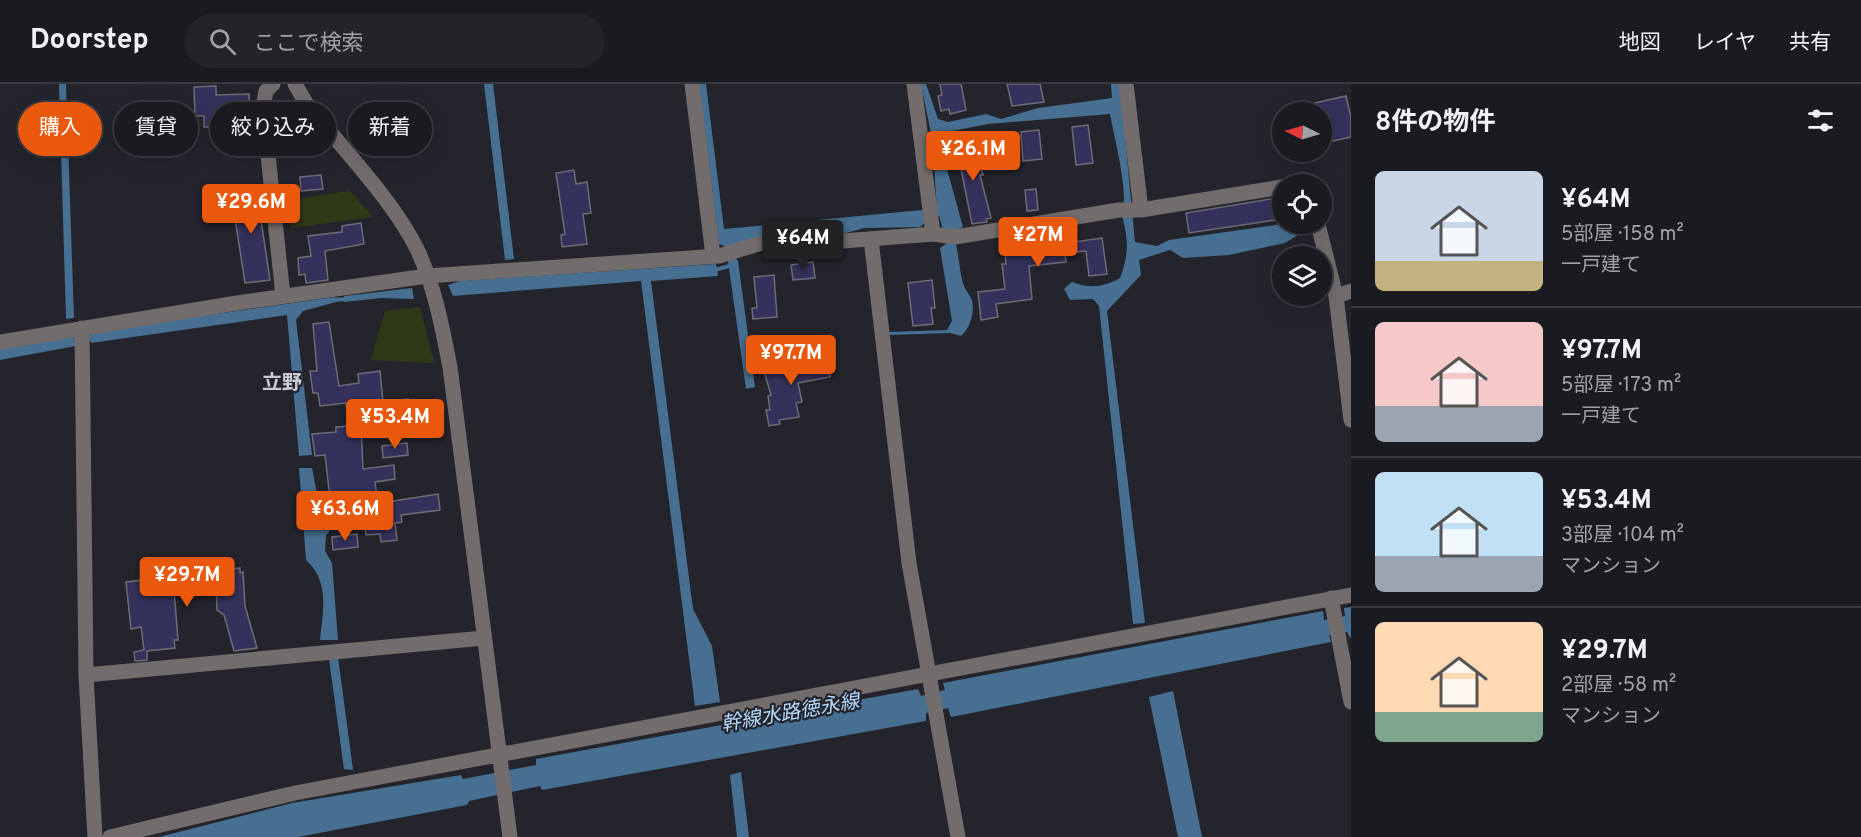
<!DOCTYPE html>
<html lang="ja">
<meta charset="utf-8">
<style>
body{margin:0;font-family:Overpass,"Noto Sans JP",sans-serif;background:#23242a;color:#f1f3f6;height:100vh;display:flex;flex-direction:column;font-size:22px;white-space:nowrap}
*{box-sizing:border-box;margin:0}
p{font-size:20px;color:#9fa1a5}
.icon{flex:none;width:33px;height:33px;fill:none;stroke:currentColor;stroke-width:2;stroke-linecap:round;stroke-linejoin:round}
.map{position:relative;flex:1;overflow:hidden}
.sheet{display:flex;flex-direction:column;background:#1a1b21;width:510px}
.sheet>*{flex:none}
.top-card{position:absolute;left:18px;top:18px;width:570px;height:54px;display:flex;gap:12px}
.needle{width:39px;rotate:275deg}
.buttons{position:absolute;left:1272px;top:18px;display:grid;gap:12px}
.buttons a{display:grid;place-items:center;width:60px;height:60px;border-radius:50%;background:#1a1b21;box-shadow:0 6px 24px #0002,0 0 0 2px #38393f;font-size:30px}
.price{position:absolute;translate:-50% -51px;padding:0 14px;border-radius:6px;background:#ea580c;color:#fff;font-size:20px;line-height:39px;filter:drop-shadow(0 2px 3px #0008)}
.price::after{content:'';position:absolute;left:50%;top:36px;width:18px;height:14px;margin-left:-9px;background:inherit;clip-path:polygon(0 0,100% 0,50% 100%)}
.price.active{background:#222;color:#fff}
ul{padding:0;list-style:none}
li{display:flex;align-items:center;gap:18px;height:150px;padding:0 24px}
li+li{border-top:2px solid #38393f}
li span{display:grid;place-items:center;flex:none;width:168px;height:120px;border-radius:9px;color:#555}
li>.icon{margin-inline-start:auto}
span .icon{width:72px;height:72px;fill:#fffc;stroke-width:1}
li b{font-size:26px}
h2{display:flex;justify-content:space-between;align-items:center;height:72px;padding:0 24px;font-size:26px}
.pill{padding:0 21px;border-radius:27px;background:#1a1b21;box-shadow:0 6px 24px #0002,0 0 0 2px #38393f;font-size:21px;line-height:54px}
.pill.active{background:#ea580c;color:#fff}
header{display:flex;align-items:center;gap:36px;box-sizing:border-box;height:84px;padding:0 30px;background:#1a1b21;border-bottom:2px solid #38393f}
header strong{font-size:28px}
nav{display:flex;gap:33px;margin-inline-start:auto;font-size:21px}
.search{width:420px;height:54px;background:#23242a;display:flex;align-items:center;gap:15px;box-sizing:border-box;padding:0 21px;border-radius:33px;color:#9fa1a5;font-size:22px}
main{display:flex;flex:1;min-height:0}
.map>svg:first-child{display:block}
.green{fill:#2e3917}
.water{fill:#466f91}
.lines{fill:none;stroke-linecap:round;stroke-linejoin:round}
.stream{stroke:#466f91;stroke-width:4}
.building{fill:#34325b;stroke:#6c6c76;stroke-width:1.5}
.minor{stroke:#726d6c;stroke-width:15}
.labels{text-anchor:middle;stroke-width:4.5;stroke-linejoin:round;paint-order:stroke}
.neighbourhood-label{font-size:20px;font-weight:bold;fill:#c8cad4;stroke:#23242c}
.water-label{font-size:20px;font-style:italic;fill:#b4dafb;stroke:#23242c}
</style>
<header>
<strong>Doorstep</strong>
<div class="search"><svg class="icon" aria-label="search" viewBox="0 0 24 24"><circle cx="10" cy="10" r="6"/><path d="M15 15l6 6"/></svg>ここで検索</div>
<nav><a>地図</a><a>レイヤ</a><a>共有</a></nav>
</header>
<main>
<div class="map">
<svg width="1351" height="753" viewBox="0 0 1351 753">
<rect width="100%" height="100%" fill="#23242c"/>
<!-- green -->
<path class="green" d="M 350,107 L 373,133 L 291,144 L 288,116 Z
M 420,223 L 434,279 L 371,276 L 385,227 Z"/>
<!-- water -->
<path class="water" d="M 59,0 L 66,0 L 74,234 L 66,235 Z
M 484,0 L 493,0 L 514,175 L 505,176 Z
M 699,0 L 706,0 L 724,145 L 922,126 L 924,130 L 937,129 L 934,80 L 937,79 L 921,0 L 926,0 L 938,35 L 948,38 L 986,30 L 1001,35 L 1038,24 L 1112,14 L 1111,0 L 1120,0 L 1135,158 L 1157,162 L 1169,156 L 1283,140 L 1316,140 L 1285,159 L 1229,171 L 1183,174 L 1170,166 L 1139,176 L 1141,191 L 1107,227 L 1145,539 L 1133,540 L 1099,222 L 1093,215 L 1070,216 L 1064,205 L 1072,198 C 1090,205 1104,203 1120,194 C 1128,173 1129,158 1123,136 C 1121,129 1124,120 1124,113 C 1123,86 1115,57 1110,30 L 988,40 L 942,49 L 944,66 L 939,68 L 940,78 L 945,78 L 963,143 L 951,148 C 960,165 958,182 963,199 C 965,206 970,211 972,216 C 975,228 970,245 961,252 L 950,249 L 890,251 L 888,248 L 947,246 L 952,237 L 940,164 L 947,159 L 939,132 L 925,134 L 926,138 L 920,143 L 864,144 L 842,150 L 768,151 L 734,171 L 738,177 L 755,303 L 746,305 L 726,163 L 719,160 Z
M 716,180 L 718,192 L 651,197 L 693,525 L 712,562 L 720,618 L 695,622 L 641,197 L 453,212 L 448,201 L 460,197 Z
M 412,204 L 414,215 L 381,214 L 344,218 L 344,212 Z
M 335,213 L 336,218 L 303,227 L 296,236 L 312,371 L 299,372 L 287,231 L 91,259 L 90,256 L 75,258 L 76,262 L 0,276 L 0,265 L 74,251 L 74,255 L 90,252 L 91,248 Z
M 299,384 L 312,384 L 318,415 L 328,425 L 329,448 L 326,451 L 325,467 L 332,479 L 338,556 L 320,556 C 323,526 330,498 306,476 Z
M 1351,523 L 1351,555 L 1347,548 L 1329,551 L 1331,558 L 951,633 L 948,624 L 926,629 L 926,637 L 542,706 L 540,702 L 469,717 L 467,721 L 298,753 L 159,753 L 292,719 L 461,691 L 463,695 L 536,681 L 536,675 L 918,605 L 921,612 L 945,606 L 943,599 L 1323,527 L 1324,536 L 1345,532 L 1344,524 Z
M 338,573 L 353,686 L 344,685 L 329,575 Z
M 1173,607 L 1202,753 L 1178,753 L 1149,613 Z
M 741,688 L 749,753 L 737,753 L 730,691 Z"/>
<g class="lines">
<!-- stream -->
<path class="stream" d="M 714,186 L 730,182
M 332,216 L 349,215"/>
</g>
<!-- building -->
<path class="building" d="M 940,0 L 961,0 L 966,26 L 950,30 L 949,25 L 941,27 L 938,12 L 942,11 Z
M 1007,0 L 1040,0 L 1044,18 L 1012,22 Z
M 216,2 L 216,11 L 249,10 L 249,23 L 219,24 L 219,43 L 204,43 L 204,32 L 195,32 L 194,3 Z
M 1346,12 L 1351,33 L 1351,53 L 1328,58 L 1326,50 L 1322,51 L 1322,28 L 1293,28 L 1292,24 Z
M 1088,41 L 1093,79 L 1076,81 L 1072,43 Z
M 1039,46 L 1042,75 L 1023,77 L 1021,48 Z
M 968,52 L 973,76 L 979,75 L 983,91 L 980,91 L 991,134 L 986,135 L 987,138 L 972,140 L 955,55 Z
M 574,86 L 576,100 L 587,98 L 591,129 L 583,130 L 587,160 L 562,163 L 561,151 L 565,150 L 556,89 Z
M 321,91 L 323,105 L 301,107 L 300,93 Z
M 262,104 L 263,116 L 258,116 L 270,196 L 245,199 L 231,108 Z
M 1036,105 L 1038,126 L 1027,127 L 1025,106 Z
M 1282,113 L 1282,135 L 1189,149 L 1186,129 Z
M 361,139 L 364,160 L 325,167 L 328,196 L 306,199 L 305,190 L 299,191 L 298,174 L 311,172 L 308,152 L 342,148 L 342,142 Z
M 1066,149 L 1067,159 L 1102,154 L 1107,190 L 1089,192 L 1086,167 L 1065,169 L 1066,178 L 1029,182 L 1032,215 L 996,220 L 998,233 L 981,236 L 978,208 L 1005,205 L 1002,180 L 1006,180 L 1005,170 L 1030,167 L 1028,153 Z
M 813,178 L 815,194 L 793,196 L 791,181 Z
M 774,191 L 777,233 L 753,235 L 752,224 L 757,224 L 754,193 Z
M 932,196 L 935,224 L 931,224 L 933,240 L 913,242 L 908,199 Z
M 329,238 L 339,302 L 359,299 L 358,290 L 380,287 L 383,318 L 408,315 L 410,336 L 399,337 L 398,331 L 375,334 L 375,339 L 361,341 L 363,385 L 394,381 L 395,395 L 375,398 L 377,413 L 352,416 L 352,421 L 331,423 L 325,371 L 315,372 L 312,350 L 336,348 L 336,343 L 349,342 L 346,319 L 320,322 L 318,309 L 313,309 L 310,287 L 317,287 L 313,240 Z
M 827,272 L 830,293 L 798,299 L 802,318 L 796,319 L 799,333 L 779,336 L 780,340 L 769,342 L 766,326 L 770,326 L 768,312 L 771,311 L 764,287 L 778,283 L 777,280 Z
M 407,359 L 408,371 L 383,374 L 382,362 Z
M 438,410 L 440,426 L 401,431 L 402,438 L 395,439 L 397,456 L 381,458 L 380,450 L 366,451 L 364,439 L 376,437 L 374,420 Z
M 357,450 L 358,463 L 333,466 L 332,453 Z
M 240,484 L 240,489 L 243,488 L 245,522 L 257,564 L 234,567 L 224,531 L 217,526 L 216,500 L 174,505 L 178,556 L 174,556 L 175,564 L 147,567 L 147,576 L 135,577 L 134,568 L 144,566 L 141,543 L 131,545 L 126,498 L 177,492 L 177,489 Z"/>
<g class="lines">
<!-- minor -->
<path class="minor" d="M 273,0 L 266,7 L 263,24 L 283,212
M 295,0 L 306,19 C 341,63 393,116 417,165 C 435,203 442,243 450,283 L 510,753
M 692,0 L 713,172
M 914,0 L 933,150
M 1126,0 L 1141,126
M 1318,140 L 1336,212 L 1351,336
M 871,155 L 909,479 L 958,753
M 1336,212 L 1351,207
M 82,244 L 86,591 L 95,753
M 0,258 L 237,219 L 427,192 L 719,172 L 768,157 L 817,159 L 933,150 L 955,153 L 1119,126 L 1141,126 L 1282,103
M 1331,514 L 1351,618
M 86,591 L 484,554
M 110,753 L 295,709 L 1351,511"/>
</g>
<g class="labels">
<!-- neighbourhood labels -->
<g class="neighbourhood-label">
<text x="282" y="305">立野</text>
</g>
<!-- water labels -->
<g class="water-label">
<text transform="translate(790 628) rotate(-10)" y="7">幹線水路徳永線</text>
</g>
</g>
</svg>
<div class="buttons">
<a><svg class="needle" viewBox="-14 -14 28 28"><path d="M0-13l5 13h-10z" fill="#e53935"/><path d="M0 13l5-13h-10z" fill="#9fa1a5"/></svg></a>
<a><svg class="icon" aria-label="locate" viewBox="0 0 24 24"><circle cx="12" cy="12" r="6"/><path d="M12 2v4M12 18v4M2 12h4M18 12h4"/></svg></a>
<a><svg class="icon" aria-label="layers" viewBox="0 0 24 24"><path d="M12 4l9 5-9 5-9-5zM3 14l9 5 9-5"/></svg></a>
</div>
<b class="price" style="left:973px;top:98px">¥26.1M</b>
<b class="price" style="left:251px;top:151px">¥29.6M</b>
<b class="price" style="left:1038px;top:184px">¥27M</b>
<b class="price active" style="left:803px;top:187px">¥64M</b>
<b class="price" style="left:791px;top:302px">¥97.7M</b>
<b class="price" style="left:395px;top:366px">¥53.4M</b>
<b class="price" style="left:345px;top:458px">¥63.6M</b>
<b class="price" style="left:187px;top:524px">¥29.7M</b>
<div class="top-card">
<a class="pill active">購入</a>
<a class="pill">賃貸</a>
<a class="pill">絞り込み</a>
<a class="pill">新着</a>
</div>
</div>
<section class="sheet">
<h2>8件の物件<svg class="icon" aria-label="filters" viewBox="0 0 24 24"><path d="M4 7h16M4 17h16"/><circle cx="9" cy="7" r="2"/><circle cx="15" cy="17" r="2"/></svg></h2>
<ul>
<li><span style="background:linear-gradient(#c9d6e8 75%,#c2b280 0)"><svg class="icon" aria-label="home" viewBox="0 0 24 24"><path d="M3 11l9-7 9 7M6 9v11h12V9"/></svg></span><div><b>¥64M</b><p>5部屋 · 158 m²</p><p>一戸建て</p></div></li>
<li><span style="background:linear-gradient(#f6c9c9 70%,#9aa5b1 0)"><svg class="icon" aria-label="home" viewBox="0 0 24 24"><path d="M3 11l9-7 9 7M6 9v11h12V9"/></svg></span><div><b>¥97.7M</b><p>5部屋 · 173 m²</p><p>一戸建て</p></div></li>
<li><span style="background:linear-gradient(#bfe0f5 70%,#9aa5b1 0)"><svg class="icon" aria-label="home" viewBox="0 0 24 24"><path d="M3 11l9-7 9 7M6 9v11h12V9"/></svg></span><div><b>¥53.4M</b><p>3部屋 · 104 m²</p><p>マンション</p></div></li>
<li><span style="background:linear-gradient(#ffd9b3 75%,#7fa58c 0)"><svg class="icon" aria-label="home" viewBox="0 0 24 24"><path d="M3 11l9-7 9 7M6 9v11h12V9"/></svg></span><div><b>¥29.7M</b><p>2部屋 · 58 m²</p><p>マンション</p></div></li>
</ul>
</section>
</main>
